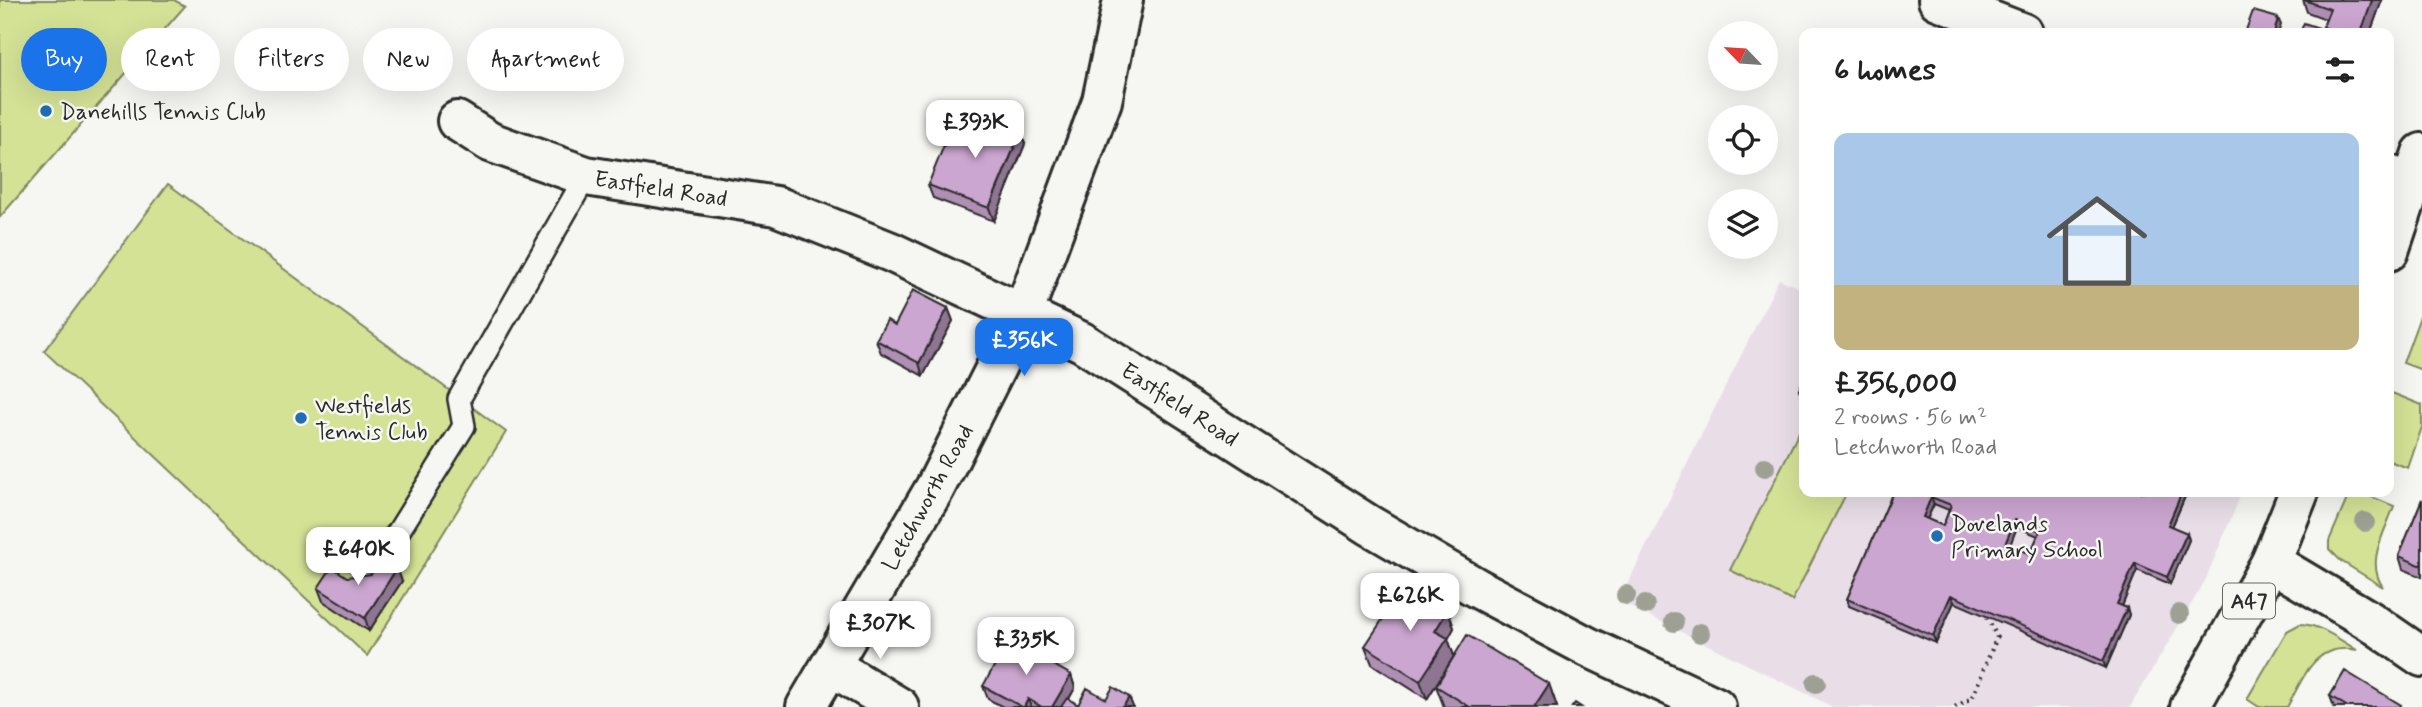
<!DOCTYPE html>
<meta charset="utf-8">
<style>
body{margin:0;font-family:Mynerve,sans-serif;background:#f2f2f2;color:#222;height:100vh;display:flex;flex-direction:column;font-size:26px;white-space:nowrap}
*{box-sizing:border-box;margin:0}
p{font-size:23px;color:#767676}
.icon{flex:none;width:38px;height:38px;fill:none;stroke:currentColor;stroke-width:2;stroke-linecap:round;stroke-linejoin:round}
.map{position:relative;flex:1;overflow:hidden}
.panel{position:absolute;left:1799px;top:28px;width:595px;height:469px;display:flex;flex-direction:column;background:#fff;border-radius:14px;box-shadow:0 7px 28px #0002}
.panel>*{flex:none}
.guide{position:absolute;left:21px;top:28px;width:665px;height:63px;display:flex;gap:14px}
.needle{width:46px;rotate:295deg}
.buttons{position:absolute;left:1708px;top:21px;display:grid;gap:14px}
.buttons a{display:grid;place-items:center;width:70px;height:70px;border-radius:50%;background:#fff;box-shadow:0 7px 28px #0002;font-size:35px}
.price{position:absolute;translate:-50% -60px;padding:0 16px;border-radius:14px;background:#fff;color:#222;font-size:23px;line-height:46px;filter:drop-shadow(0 2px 4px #0008)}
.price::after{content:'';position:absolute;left:50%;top:42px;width:21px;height:16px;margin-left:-10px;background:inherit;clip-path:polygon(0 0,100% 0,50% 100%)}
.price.on{background:#1a73e8;color:#fff}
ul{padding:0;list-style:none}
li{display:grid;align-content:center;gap:14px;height:371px;padding:0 35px}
li span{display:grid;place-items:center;height:217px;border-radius:14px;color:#555}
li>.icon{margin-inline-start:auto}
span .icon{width:126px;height:126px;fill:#fffc;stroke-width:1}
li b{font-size:30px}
h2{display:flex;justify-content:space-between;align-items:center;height:84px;padding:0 35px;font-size:30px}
.tag{padding:0 24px;border-radius:32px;background:#fff;box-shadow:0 7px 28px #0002;font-size:24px;line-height:63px}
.tag.on{background:#1a73e8;color:#fff}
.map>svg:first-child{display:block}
.built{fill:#e9dee8}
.green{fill:#d4e296;stroke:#808660;stroke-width:2}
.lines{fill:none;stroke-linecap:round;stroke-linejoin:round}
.lane-casing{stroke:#2b2b2b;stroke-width:26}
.street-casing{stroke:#2b2b2b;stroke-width:44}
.primary-casing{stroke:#2b2b2b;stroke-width:44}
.path{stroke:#2b2b2b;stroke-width:4.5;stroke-dasharray:2 5;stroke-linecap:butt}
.lane{stroke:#f6f6f2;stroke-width:21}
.street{stroke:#f6f6f2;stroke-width:38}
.primary{stroke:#f6f6f2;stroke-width:38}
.tree{fill:#9da093}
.wall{fill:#af8fb3;stroke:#2b2b2b;stroke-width:2;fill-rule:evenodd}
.shaded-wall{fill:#8e7492;stroke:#2b2b2b;stroke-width:2}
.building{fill:#cba6d0;stroke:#2b2b2b;stroke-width:2;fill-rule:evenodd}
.poi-dot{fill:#1f6fb2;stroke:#f6f6f2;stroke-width:2.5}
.labels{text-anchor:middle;stroke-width:5;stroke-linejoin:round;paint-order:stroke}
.shield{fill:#f6f6f2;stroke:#686867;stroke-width:2}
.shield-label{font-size:21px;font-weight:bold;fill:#2b2b2b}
.poi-label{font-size:23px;fill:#2b2b2b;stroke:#f6f6f2;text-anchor:start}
.street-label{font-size:23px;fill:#2b2b2b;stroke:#f6f6f2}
</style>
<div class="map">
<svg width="2422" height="707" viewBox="0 0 2422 707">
<rect width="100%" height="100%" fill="#f6f6f2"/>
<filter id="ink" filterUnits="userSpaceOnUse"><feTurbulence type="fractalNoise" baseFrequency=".0143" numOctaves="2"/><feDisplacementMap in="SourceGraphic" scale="14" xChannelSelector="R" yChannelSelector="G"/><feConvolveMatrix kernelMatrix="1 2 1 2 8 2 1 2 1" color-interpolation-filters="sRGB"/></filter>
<g filter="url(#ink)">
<!-- built -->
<path class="built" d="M 1779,279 L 1804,290 L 1804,492 L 2242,492 L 2205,581 L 2130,707 L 1833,707 L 1619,601 Z"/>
<!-- green -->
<path class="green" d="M 0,0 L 174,0 L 185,6 L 0,217 Z
M 168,184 L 506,432 L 367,656 L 44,351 Z
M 2422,311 L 2422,370 L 2403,363 Z
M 2392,393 L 2422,405 L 2422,427 L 2408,468 L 2389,461 L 2389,399 Z
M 1799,432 L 1804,434 L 1804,492 L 1847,492 L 1792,601 L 1730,570 Z
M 2350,492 L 2360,492 L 2394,506 C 2385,532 2365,562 2383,587 L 2341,561 L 2329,549 L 2329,541 Z
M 2300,624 C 2320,624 2341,641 2357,650 C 2314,642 2305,676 2287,707 L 2259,707 L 2247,699 L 2287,631 Z"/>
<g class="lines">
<defs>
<path id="lane" d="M 370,577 L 464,426 L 459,399 L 586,176"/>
<path id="street" d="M 1938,0 L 2023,33
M 457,121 L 490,142 L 586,176 L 776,206 L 891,252 L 1082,342 L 1369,525 L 1477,588 L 1588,647 L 1716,707
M 2389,175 L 2412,183
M 2271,562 L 2370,621 L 2422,657
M 831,666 L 899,707
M 806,707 L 935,488 L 1023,314 L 1102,101 L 1123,0"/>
<path id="primary" d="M 2389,251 L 2422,153
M 2190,707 L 2271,562 L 2299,492"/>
</defs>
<!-- lane casing -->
<use href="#lane" class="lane-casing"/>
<!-- street casing -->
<use href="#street" class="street-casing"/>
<!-- primary casing -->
<use href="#primary" class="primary-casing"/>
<!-- path -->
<path class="path" d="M 1955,707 L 1972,698 L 1997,637 L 1987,617"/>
<!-- lane -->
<use href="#lane" class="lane"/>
<!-- street -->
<use href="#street" class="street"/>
<!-- primary -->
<use href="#primary" class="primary"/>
</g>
<!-- trees -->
<g class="tree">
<circle cx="1765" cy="467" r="10"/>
<circle cx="2365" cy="522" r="10"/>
<circle cx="1626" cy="595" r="10"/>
<circle cx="1645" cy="605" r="10"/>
<circle cx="2179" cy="614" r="10"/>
<circle cx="1674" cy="622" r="10"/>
<circle cx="1700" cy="633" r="10"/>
<circle cx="1816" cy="683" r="10"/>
</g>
<!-- wall -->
<path class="wall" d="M 2303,0 L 2382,0 L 2370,33 L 2300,33 L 2324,30 L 2323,27 L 2326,19 L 2307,12 Z
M 961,131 L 1025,144 L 994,221 L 933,198 L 928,185 Z
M 948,308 L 953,321 L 923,376 L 881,353 L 876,340 L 895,325 Z
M 1804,379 L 1804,398 L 1802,397 L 1799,390 Z
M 1893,492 L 2187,492 L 2172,527 L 2187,533 L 2189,540 L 2170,584 L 2137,570 L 2122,606 L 2127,608 L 2129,615 L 2106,668 L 1954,602 L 1936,643 L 1849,606 L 1847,599 ZM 1934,504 L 1949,510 L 1943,526 L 1927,519 ZM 2017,527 L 2038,536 L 2030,554 L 2010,545 Z
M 2422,499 L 2422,577 L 2403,569 L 2399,556 Z
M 347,577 L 402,581 L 369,631 L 323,601 L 318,588 Z
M 1448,610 L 1454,628 L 1448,639 L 1454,656 L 1427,699 L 1372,664 L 1365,646 Z
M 1044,660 L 1071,675 L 1075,688 L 1069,699 L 1078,705 L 1106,699 L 1129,697 L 1133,707 L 1003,707 L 988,699 L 983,686 Z
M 1549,684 L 1557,707 L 1444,707 L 1436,686 Z
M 2330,696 L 2402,707 L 2334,707 Z"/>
<!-- shaded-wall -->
<path class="shaded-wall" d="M 2372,0 L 2382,0 L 2370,33 L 2361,33 Z
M 2278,18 L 2281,25 L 2278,33 L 2274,33 Z
M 1021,131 L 1025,144 L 994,221 L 989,208 Z
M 948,308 L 953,321 L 923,376 L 919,363 Z
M 2182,492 L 2187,492 L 2170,531 L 2168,525 Z
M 1931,497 L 1934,504 L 1925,524 L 1923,517 Z
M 2015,520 L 2017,527 L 2008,550 L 2005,544 Z
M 2187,533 L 2189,540 L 2170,584 L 2167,577 Z
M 2135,563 L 2137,570 L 2120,611 L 2117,604 Z
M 397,568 L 402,581 L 369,631 L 365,618 Z
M 1951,595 L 1954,602 L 1936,643 L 1933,636 Z
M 2127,608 L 2129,615 L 2106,668 L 2103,661 Z
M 1448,610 L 1454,628 L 1448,639 L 1454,656 L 1427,699 L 1420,681 L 1435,631 Z
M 1071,675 L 1075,688 L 1064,707 L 1052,707 Z
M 1549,684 L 1557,707 L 1534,707 Z
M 1129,697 L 1133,707 L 1123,707 Z
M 1028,699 L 1031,707 L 1024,707 Z"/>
<!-- building -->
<path class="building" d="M 2304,0 L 2372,0 L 2361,33 L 2340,33 L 2323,27 L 2330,9 Z
M 2253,11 L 2278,18 L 2274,33 L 2245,33 Z
M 2304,23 L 2334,33 L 2300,33 Z
M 968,114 L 1021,131 L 989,208 L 928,185 L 951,128 L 961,131 Z
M 913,290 L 948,308 L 919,363 L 876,340 L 887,320 L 895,325 Z
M 1804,379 L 1804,392 L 1799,390 Z
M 1893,492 L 2182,492 L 2168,525 L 2187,533 L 2167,577 L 2135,563 L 2117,604 L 2127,608 L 2103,661 L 1951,595 L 1933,636 L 1847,599 ZM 1931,497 L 1951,505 L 1943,526 L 1923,517 ZM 2015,520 L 2040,531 L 2030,554 L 2005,544 Z
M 2422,499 L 2422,566 L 2399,556 Z
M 382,558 L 397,568 L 365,618 L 318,588 L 332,567 L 347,577 L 371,574 Z
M 1406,584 L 1448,610 L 1435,631 L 1448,638 L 1420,681 L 1365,646 Z
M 1467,635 L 1549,684 L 1534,707 L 1470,707 L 1436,686 Z
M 1009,640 L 1019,646 L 1021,642 L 1042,654 L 1040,657 L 1071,675 L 1052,707 L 1042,707 L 1028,699 L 1024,707 L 1022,707 L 983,686 Z
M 2345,671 L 2401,705 L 2400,707 L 2348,707 L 2330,696 Z
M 1113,687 L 1129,697 L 1123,707 L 1061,707 L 1067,698 L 1078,705 L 1087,688 L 1106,699 Z
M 1575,703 L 1581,707 L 1572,707 Z"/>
</g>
<!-- markers -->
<g class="poi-dot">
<circle cx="46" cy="111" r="7"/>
<circle cx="301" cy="418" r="7"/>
<circle cx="1937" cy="536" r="7"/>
</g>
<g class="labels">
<!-- shield labels -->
<rect class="shield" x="2223" y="583.5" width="52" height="35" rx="5"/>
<g class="shield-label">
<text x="2249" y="608">A47</text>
</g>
<!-- poi labels -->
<g class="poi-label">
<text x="60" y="119">Danehills Tennis Club</text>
<text x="315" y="413">Westfields<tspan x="315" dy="26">Tennis Club</tspan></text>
<text x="1951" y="531">Dovelands<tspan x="1951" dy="26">Primary School</tspan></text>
</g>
<!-- street labels -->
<g class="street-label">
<text transform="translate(661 188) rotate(9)" y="8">Eastfield Road</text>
<text transform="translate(1180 404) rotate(33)" y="8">Eastfield Road</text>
<text transform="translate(927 497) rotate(-61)" y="8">Letchworth Road</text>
</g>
</g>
</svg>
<div class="buttons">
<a><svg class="needle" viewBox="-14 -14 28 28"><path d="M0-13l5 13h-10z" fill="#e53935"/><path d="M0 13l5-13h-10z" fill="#767676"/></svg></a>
<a><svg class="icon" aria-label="locate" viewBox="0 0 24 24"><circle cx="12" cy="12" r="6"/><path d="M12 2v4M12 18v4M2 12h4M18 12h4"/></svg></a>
<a><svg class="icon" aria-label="layers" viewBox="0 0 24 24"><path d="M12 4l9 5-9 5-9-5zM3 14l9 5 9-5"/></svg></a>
</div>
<b class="price" style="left:975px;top:160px">£393K</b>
<b class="price on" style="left:1024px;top:378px">£356K</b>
<b class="price" style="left:358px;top:587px">£640K</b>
<b class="price" style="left:1410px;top:633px">£626K</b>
<b class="price" style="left:880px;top:661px">£307K</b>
<b class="price" style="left:1026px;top:677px">£335K</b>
<div class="guide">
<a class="tag on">Buy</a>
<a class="tag">Rent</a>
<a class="tag">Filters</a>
<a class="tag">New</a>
<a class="tag">Apartment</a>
</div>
<section class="panel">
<h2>6 homes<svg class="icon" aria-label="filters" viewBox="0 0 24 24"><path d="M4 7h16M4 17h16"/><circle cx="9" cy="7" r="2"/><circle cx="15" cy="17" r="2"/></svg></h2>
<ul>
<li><span style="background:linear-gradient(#a9c7e8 70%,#c2b280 0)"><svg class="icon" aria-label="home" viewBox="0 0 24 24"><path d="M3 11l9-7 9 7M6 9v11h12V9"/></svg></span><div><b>£356,000</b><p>2 rooms · 56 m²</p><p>Letchworth Road</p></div></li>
</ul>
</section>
</div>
